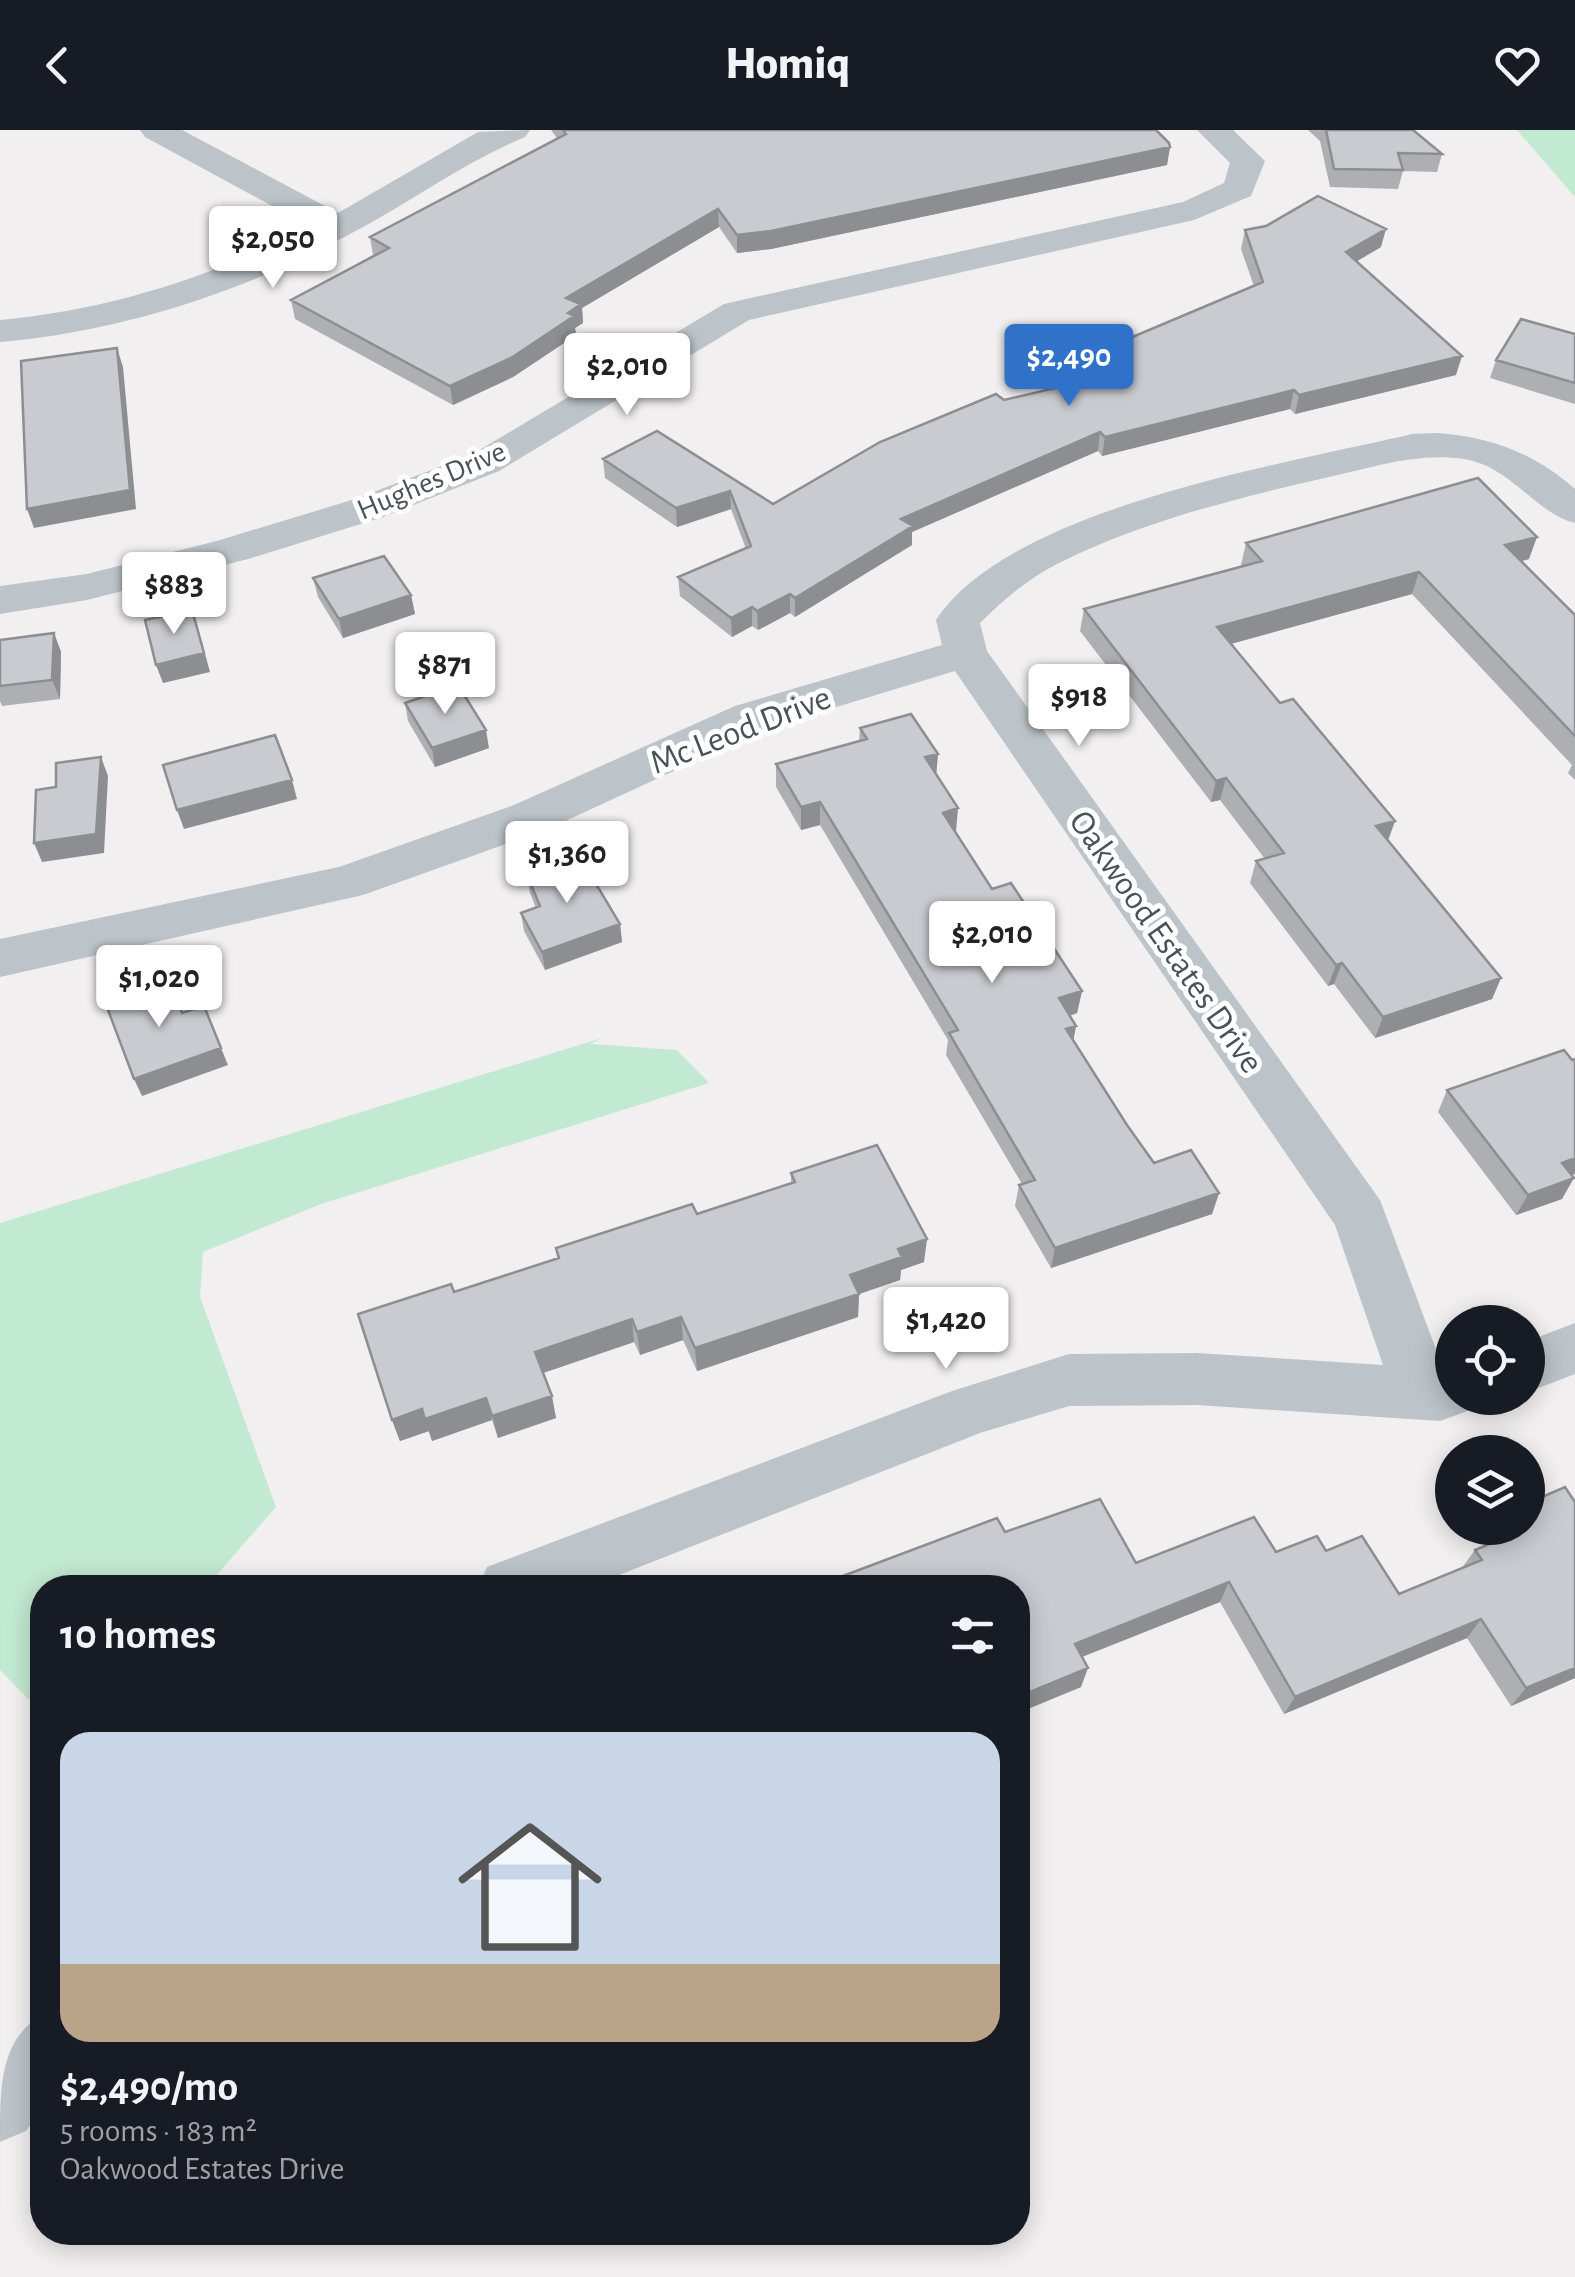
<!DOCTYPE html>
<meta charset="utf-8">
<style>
body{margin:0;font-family:"Alegreya Sans",sans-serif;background:#20242c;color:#f1f3f6;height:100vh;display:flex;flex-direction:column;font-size:38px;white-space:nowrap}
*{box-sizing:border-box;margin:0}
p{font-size:32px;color:#9ea1a6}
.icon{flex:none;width:55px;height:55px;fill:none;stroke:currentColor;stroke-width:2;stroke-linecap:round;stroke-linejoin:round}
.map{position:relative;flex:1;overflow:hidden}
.side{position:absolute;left:30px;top:1445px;width:1000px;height:670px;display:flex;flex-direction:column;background:#171b24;border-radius:40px;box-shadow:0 5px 25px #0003}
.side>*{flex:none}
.fabs{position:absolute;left:1435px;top:1175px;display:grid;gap:20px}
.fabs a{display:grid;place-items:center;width:110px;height:110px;border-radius:50%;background:#171b24;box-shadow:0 5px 25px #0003;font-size:50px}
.price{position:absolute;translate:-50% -85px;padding:0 22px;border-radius:10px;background:#fff;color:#222;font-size:32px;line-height:65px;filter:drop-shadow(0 2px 5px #0008)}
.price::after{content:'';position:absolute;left:50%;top:60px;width:30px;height:22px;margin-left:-15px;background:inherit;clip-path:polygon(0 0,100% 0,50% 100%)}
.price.current{background:#3072ca;color:#fff}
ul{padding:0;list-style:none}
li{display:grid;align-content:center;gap:20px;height:530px;padding:0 30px}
li span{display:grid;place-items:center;height:310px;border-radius:30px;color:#555}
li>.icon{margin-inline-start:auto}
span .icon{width:180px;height:180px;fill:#fffc;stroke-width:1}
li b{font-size:42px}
h2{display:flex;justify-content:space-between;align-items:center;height:120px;padding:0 30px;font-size:42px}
header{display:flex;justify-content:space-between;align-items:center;height:130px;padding:0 30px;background:#171b24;font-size:45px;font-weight:800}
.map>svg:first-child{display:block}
.green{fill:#c2e9d1}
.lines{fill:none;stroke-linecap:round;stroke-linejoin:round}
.minor{fill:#bcc3c9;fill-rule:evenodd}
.wall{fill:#adafb3}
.shaded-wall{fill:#8d8e92}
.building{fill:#c9cbd0;stroke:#8d8e92;stroke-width:2.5}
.labels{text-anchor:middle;stroke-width:10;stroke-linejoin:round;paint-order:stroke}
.far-street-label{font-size:30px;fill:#495259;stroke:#fff}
.street-label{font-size:35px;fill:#495259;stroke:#fff}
</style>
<header><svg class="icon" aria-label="back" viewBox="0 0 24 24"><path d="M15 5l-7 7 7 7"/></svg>Homiq<svg class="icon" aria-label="heart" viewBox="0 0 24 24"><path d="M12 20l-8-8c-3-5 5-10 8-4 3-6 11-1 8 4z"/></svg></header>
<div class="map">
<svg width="1575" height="2147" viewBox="0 0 1575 2147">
<rect width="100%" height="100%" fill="#f1efef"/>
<!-- green -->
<path class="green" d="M 1517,0 L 1575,0 L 1575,67 Z
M 602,908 L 590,914 L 677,920 L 709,953 L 321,1074 L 203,1122 L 200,1167 L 276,1377 L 206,1457 L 42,1458 L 42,1583 L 0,1540 L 0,1093 Z"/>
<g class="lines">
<!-- minor -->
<path class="minor" d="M 140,0 L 182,0 L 338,83 L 478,2 L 530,0 L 525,7 C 462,33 410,73 350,104 C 242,162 123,201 0,212 L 0,190 C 110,180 213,146 311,97 L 145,7 Z
M 1197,0 L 1233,0 L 1265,31 L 1251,66 L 1194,90 L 749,190 L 499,341 L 383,387 L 248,429 L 87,470 L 0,484 L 0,456 L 87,444 L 220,410 L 355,369 L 471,325 L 724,174 L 1183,72 L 1224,53 L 1230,33 Z
M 1438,303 C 1492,307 1535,324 1575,359 L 1575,393 C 1535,383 1512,337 1464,329 C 1418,322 1374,337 1329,347 C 1237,368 1143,391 1059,433 C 1029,448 1004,469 980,493 L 987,521 L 1380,1070 L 1443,1238 L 1452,1235 L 1452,1268 L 1478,1268 L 1473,1279 L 1440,1291 L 1197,1275 L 1069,1276 L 980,1303 L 586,1458 L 478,1458 L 487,1437 L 952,1261 L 1069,1224 L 1197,1223 L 1383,1235 L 1335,1095 L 955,541 L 767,598 L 548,699 L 363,765 L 0,847 L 0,809 L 339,737 L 514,675 L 735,576 L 942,515 L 936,490 C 1010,377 1286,334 1412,304 Z
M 1575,1193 L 1575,1244 L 1528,1262 L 1528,1211 Z
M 42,1885 L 42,1979 L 26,2001 L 0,2012 C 0,1955 0,1910 42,1885 Z"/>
</g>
<!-- wall -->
<path class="wall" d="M 551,0 L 1156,0 L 1170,17 L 1167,35 L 771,119 L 737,123 L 719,97 L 582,178 L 583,193 L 575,198 L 576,205 L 513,247 L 453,275 L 295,189 L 291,170 L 373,125 L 370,107 L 557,8 Z
M 1308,0 L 1413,0 L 1442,24 L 1437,42 L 1403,41 L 1398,59 L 1330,57 L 1320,11 Z
M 1245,100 L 1381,117 L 1357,131 L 1456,245 L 1295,284 L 1290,279 L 1102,326 L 1098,321 L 912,402 L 912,415 L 795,487 L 790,483 L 758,500 L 752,496 L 732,507 L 680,466 L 678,447 L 746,419 L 731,379 L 677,397 L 605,348 L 603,329 L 657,301 L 773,374 L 1004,270 L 1116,243 L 1108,234 L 1111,216 L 1254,156 L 1241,119 Z
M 1575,204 L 1575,274 L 1490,248 L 1496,230 Z
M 1246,413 L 1529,429 L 1521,431 L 1575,485 L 1575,650 L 1568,643 L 1572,635 L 1412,464 L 1231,514 L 1280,573 L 1395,691 L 1388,711 L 1501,848 L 1492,869 L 1375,908 L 1334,854 L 1328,856 L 1250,753 L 1256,731 L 1265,729 L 1220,670 L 1211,672 L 1080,501 L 1084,479 L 1242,437 L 1241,435 Z
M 313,448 L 411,465 L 415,484 L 343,508 L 318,467 Z
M 54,503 L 61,522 L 60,569 L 2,576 L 0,571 L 0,510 Z
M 405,573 L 489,618 L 435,637 L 408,591 Z
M 860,598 L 938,624 L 936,644 L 958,678 L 955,701 L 992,759 L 1082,861 L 1077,883 L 1070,886 L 1076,896 L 1073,911 L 1127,995 L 1154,1033 L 1219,1063 L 1212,1084 L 1051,1138 L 1015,1076 L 1019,1055 L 1022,1054 L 946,925 L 948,910 L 820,695 L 801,700 L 776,657 L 776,634 L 859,612 Z
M 527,745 L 620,794 L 622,812 L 545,840 L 524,801 L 521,783 L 536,778 L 530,763 Z
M 1447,960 L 1572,1045 L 1562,1069 L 1516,1085 L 1438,982 Z
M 791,1043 L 924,1132 L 901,1140 L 900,1150 L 859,1164 L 858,1187 L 697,1241 L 683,1210 L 640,1225 L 634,1212 L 543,1243 L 556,1288 L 498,1308 L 492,1290 L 432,1311 L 429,1301 L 400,1311 L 392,1290 L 454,1162 L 557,1128 L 556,1118 L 697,1084 L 791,1053 Z
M 1499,1398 L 1528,1398 L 1575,1548 L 1511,1576 L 1467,1508 L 1284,1584 L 1220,1472 L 1082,1527 L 1081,1557 L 1018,1583 L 1018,1458 L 1005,1402 L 1136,1433 L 1276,1422 L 1326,1421 L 1399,1464 L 1461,1439 L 1475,1420 L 1505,1408 L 1499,1399 Z"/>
<!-- shaded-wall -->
<path class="shaded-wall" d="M 1170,17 L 1167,35 L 771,119 L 737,123 L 737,105 Z
M 718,79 L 719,97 L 582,178 L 583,193 L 575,198 L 576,205 L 513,247 L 453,275 L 450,256 L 566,168 Z
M 1386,99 L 1381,117 L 1342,140 L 1346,122 Z
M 117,218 L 123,237 L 136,379 L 34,398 L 27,379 Z
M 1462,226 L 1456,245 L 1295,284 L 1299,265 Z
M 1294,260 L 1290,279 L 1102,326 L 1105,307 Z
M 1100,302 L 1098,321 L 912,402 L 912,415 L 795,487 L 795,468 L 901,389 Z
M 730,361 L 731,379 L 677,397 L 676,378 Z
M 1537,407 L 1529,429 L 1497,438 L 1505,415 Z
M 1419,442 L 1412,464 L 1212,519 L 1217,497 Z
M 790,464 L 790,483 L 758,500 L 757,481 Z
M 411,465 L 415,484 L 343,508 L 339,489 Z
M 752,477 L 752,496 L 732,507 L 731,488 Z
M 198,498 L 210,542 L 163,553 L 156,535 Z
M 54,503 L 61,522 L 60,569 L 52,550 Z
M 486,600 L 489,618 L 435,637 L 432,618 Z
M 938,624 L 936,647 L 925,627 Z
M 101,627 L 108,646 L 104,723 L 42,732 L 34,713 Z
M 1226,648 L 1220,670 L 1211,672 L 1216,651 Z
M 292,650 L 297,669 L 184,699 L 177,680 Z
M 820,672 L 820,695 L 801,700 L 801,677 Z
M 958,678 L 956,701 L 941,706 L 943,683 Z
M 1395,691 L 1387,712 L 1376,696 Z
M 620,794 L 622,812 L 545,840 L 542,822 Z
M 1342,833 L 1334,854 L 1328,856 L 1336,835 Z
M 1501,848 L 1492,869 L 1375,908 L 1383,887 Z
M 1082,861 L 1077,883 L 1055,890 L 1059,868 Z
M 1076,896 L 1072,917 L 1066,899 Z
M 221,918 L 228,935 L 142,966 L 134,949 Z
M 1575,1028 L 1575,1044 L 1550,1053 L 1562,1033 Z
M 1574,1048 L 1562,1069 L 1516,1085 L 1528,1065 Z
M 1219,1063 L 1212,1084 L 1051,1138 L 1055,1118 Z
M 927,1109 L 924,1132 L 901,1140 L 900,1150 L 859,1164 L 858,1187 L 697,1241 L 695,1218 L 850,1145 L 898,1119 Z
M 681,1187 L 683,1210 L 640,1225 L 637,1202 Z
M 632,1189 L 634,1212 L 540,1244 L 535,1222 Z
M 552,1266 L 556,1288 L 498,1308 L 492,1286 Z
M 486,1268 L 492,1290 L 432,1311 L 425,1289 Z
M 422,1279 L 429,1301 L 400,1311 L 392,1290 Z
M 1229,1452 L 1220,1472 L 1069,1532 L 1075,1514 Z
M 1481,1489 L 1467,1508 L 1284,1584 L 1295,1567 Z
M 1088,1538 L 1081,1557 L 1018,1583 L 1018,1567 Z
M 1575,1538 L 1575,1548 L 1511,1576 L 1526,1558 Z"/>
<!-- building -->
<path class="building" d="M 563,0 L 1156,0 L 1169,13 L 1170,17 L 771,101 L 737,105 L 718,79 L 566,168 L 581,174 L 568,183 L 574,186 L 511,228 L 450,256 L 291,170 L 389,118 L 370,107 L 566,4 Z
M 1326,0 L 1413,0 L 1442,24 L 1398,23 L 1403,40 L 1334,39 Z
M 1318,66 L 1386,99 L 1346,122 L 1462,226 L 1299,265 L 1294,260 L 1105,307 L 1100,302 L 901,389 L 913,396 L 795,468 L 790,464 L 757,481 L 752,477 L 731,488 L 678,447 L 751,416 L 730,361 L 676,378 L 603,329 L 657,301 L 773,374 L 880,312 L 996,264 L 1004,270 L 1123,242 L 1119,237 L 1128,235 L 1111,216 L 1263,152 L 1245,100 L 1266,96 Z
M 1521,189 L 1575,204 L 1575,253 L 1496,230 Z
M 117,218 L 130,360 L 27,379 L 21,231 Z
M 1478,348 L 1537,407 L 1505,415 L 1575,485 L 1575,606 L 1419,442 L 1217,497 L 1280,573 L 1293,569 L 1395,691 L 1376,696 L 1501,848 L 1383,887 L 1342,833 L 1336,835 L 1256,731 L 1284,723 L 1226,648 L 1216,651 L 1084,479 L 1262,431 L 1246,413 Z
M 384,426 L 411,465 L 339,489 L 313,448 Z
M 192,480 L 204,523 L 156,535 L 145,490 Z
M 54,503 L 52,550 L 0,556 L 0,510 Z
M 458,555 L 486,600 L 432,618 L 405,573 Z
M 911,584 L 938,624 L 925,627 L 958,678 L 943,683 L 992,759 L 1011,753 L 1082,861 L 1059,868 L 1076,896 L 1066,899 L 1127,995 L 1154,1033 L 1191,1020 L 1219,1063 L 1055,1118 L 1019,1055 L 1035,1050 L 949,903 L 958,900 L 820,672 L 801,677 L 776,634 L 867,609 L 860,598 Z
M 275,605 L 292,650 L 177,680 L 163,635 Z
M 101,627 L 96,704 L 34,713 L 36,660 L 56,657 L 56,633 Z
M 580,727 L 620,794 L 542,822 L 521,783 L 540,776 L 527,745 Z
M 164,852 L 173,875 L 179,873 L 182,883 L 204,876 L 221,918 L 134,949 L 105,872 Z
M 1564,920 L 1572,930 L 1575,929 L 1575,1028 L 1562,1033 L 1574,1048 L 1528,1065 L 1447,960 Z
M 877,1015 L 927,1109 L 898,1119 L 902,1127 L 850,1145 L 859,1164 L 695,1218 L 681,1187 L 637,1202 L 632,1189 L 535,1222 L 552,1266 L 492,1286 L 486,1268 L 425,1289 L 422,1279 L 392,1290 L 358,1184 L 451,1154 L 454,1162 L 559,1128 L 556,1118 L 692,1074 L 697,1084 L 795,1052 L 791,1043 Z
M 1565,1357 L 1575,1372 L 1575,1538 L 1526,1558 L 1481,1489 L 1295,1567 L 1229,1452 L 1075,1514 L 1088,1538 L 1018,1567 L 1018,1458 L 811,1458 L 997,1388 L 1005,1402 L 1100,1369 L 1136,1433 L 1254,1387 L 1276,1422 L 1317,1406 L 1326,1421 L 1362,1406 L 1399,1464 L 1482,1430 L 1475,1420 L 1527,1398 L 1528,1373 Z"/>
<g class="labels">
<!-- far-street labels -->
<g class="far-street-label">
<text transform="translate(431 350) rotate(-23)" y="10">Hughes Drive</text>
</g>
<!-- street labels -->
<g class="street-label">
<text transform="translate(740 599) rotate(-21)" y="12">Mc Leod Drive</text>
<text transform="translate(1167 811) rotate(55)" y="12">Oakwood Estates Drive</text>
</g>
</g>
</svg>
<div class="fabs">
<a><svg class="icon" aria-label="locate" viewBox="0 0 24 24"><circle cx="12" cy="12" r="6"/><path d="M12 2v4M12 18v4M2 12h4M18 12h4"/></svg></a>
<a><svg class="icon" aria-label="layers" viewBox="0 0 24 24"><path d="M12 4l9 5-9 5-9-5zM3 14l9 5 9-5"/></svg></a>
</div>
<b class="price" style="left:273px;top:161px">$2,050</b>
<b class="price current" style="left:1069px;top:279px">$2,490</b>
<b class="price" style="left:627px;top:288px">$2,010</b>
<b class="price" style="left:174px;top:507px">$883</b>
<b class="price" style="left:445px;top:587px">$871</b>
<b class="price" style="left:1079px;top:619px">$918</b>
<b class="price" style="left:567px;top:776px">$1,360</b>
<b class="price" style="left:992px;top:856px">$2,010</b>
<b class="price" style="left:159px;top:900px">$1,020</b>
<b class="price" style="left:946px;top:1242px">$1,420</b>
<section class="side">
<h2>10 homes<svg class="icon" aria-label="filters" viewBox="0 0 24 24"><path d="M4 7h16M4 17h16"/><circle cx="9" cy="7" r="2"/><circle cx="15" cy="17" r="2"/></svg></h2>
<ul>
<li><span style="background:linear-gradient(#c9d6e8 75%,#b9a48a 0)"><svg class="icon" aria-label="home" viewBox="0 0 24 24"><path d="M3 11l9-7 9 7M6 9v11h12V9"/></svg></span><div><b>$2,490/mo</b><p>5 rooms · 183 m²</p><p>Oakwood Estates Drive</p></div></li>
</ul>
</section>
</div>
